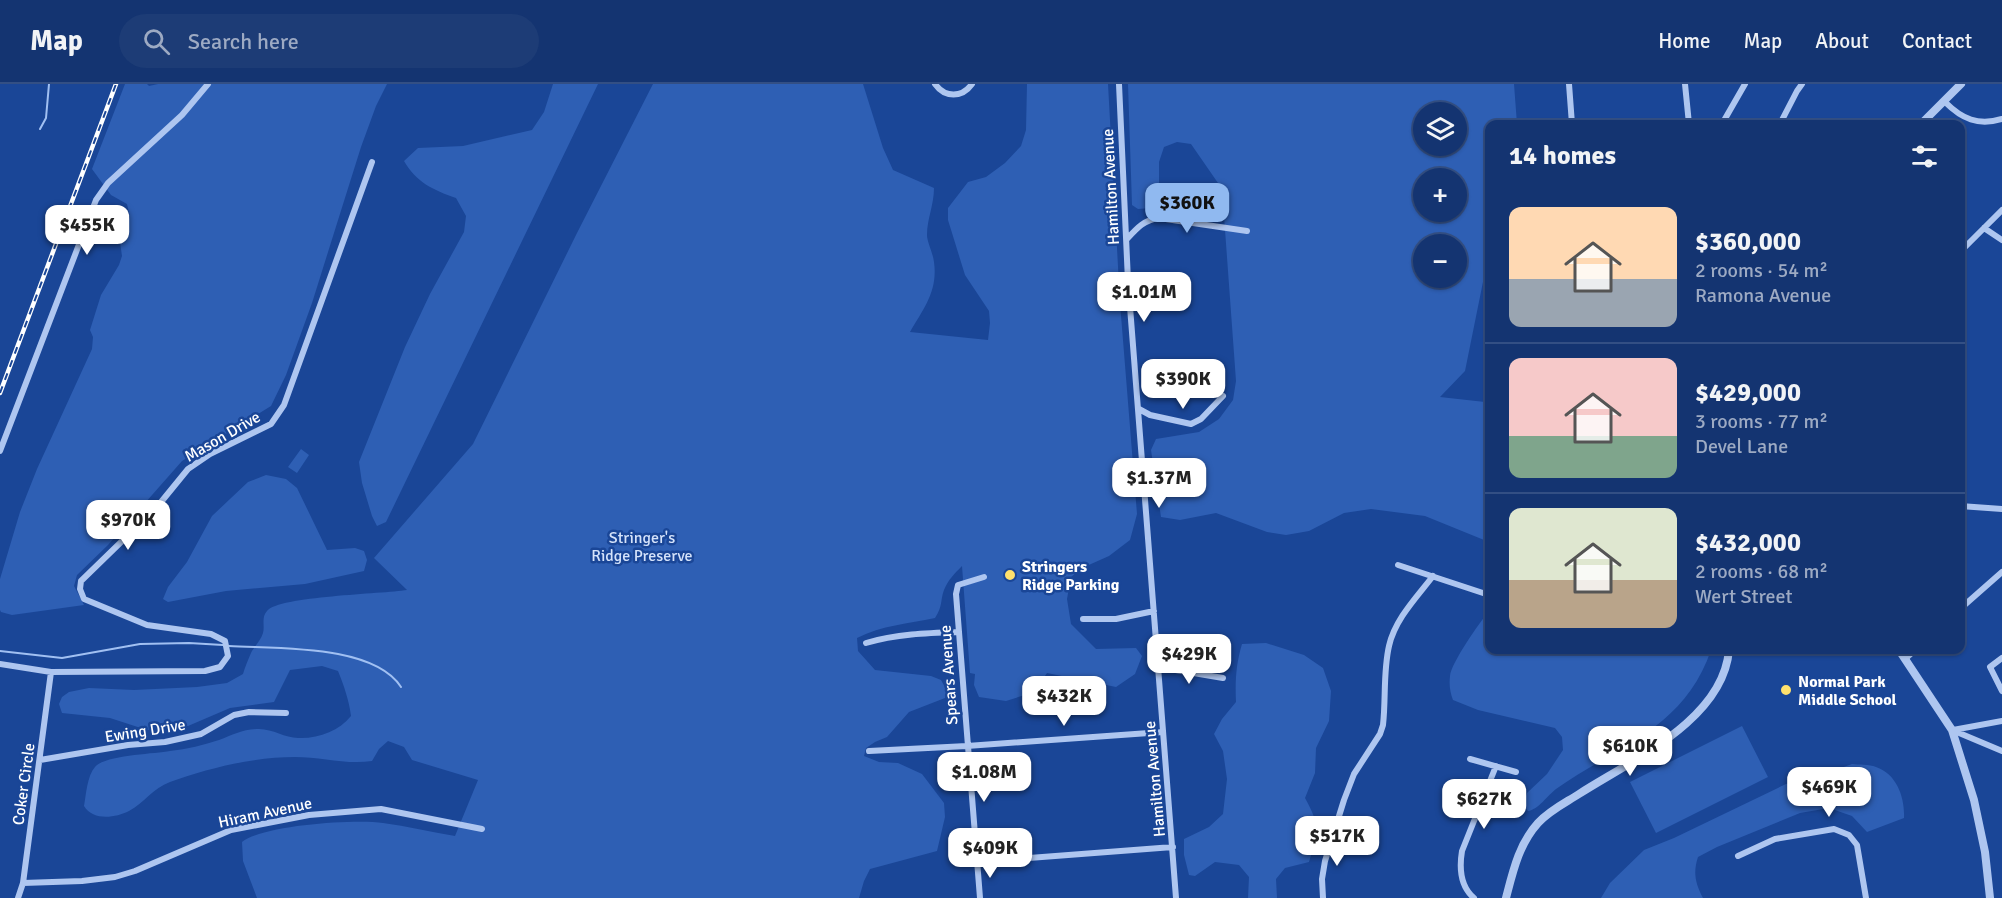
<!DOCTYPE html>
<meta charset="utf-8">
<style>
body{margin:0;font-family:Signika,sans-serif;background:#1d3c76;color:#f1f3f6;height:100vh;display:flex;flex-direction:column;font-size:22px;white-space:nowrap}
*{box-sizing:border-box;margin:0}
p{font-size:20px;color:#9daac3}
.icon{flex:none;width:33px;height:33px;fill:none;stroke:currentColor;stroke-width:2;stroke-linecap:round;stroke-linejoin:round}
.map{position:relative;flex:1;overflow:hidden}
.panel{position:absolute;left:1485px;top:36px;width:480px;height:534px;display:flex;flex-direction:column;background:#143471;border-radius:12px;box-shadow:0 2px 4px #0004,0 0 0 2px #334f84}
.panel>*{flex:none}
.tools{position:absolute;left:1413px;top:18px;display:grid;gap:12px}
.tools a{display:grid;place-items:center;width:54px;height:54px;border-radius:50%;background:#143471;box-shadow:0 2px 4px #0004,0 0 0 2px #334f84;font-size:30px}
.price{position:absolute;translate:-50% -51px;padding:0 14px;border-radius:12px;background:#fff;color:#222;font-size:20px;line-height:39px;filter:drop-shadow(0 2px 3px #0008)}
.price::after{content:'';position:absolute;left:50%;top:36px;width:18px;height:14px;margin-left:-9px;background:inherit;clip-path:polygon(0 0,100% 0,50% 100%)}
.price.selected{background:#90b9f0;color:#111}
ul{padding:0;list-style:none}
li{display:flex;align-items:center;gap:18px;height:150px;padding:0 24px}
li+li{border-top:2px solid #334f84}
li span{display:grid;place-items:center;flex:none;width:168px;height:120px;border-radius:12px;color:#555}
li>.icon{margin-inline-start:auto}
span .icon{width:72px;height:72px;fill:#fffc;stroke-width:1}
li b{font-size:26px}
h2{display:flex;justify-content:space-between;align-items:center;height:72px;padding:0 24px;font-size:26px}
header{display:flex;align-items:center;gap:36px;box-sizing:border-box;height:84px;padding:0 30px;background:#143471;border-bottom:2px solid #334f84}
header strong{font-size:28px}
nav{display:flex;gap:33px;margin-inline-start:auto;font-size:21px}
.search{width:420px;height:54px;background:#1d3c76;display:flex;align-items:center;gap:15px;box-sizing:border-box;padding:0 21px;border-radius:33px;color:#9daac3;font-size:22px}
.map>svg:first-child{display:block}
.green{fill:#2e5fb4;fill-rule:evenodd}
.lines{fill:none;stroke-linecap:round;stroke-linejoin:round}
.stream{stroke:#a1c0f2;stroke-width:2}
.minor{stroke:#aec6f0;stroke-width:6}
.tertiary{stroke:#aec6f0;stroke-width:8}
.rail-casing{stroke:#fff;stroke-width:4.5}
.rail{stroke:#1a4697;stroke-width:2;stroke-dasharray:7;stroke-linecap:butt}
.poi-dot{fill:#ffe16d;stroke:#1a4697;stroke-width:2}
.labels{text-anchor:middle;stroke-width:5;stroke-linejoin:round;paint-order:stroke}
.street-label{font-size:16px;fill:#fff;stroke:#1a4697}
.park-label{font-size:16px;fill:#d5e3fb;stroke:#1a4697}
.poi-label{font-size:16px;font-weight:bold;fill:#fff;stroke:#1a4697;text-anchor:start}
</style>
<header>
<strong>Map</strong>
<div class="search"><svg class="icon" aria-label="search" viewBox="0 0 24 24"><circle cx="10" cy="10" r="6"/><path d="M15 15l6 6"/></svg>Search here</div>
<nav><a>Home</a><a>Map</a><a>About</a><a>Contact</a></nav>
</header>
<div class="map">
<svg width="2002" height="814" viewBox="0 0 2002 814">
<rect width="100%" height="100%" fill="#1a4697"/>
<!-- green -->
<path class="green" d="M 125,0 L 147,0 L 149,2 L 158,0 L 387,0 L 376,22 L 361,63 L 312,219 L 286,291 L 271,322 L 182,377 L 108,461 L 77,491 L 74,502 L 84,521 L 12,531 L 1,528 L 0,526 L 0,495 L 20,428 L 37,385 L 92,265 L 93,253 L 90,246 L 101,211 L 119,181 L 122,172 L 120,158 L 130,133 L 127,120 L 111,111 L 92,85 Z
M 553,0 L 598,0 L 386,438 L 377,442 L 372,432 L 362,399 L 359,378 L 405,263 L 430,210 L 464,148 L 466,132 L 456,114 C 433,106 416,98 404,77 L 418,64 L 463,62 L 532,46 L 544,28 Z
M 653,0 L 863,0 L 883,64 L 893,86 L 934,104 C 934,121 927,135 927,151 C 927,158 933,169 934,178 C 938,207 924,224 910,248 L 988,256 L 990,239 L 989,227 L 965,191 L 948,136 L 948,124 L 968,98 L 986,93 L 1005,79 L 1021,62 L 1026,46 L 1027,0 L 1108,0 L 1120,219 L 1137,430 L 1130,456 L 1109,472 L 1082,484 L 1071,493 L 1067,515 L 1071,540 L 1096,565 L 1136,564 L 1142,572 L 1135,590 L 1116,603 L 1047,589 L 1034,608 L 1006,617 L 979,613 L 974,601 L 975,590 L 970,589 L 962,482 C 955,489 948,496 944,506 C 940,517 943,522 935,534 C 908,540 882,541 857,554 L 858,567 L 875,586 L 931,592 L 941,596 L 947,607 L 945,614 L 909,628 L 887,653 L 875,658 L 866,664 L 864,672 L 879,678 L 898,679 L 922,690 L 944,719 L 945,733 L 937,767 L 870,785 L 864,797 L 859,814 L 257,814 L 243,777 L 242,758 C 263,741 355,735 383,739 C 407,742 431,748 455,752 L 478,696 L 412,676 L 404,663 L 388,657 L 379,665 L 372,677 C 347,681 321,673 295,673 C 254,673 209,684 170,698 C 153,704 144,719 129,727 C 115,734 93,737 84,722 C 86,711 87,692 95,683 C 105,671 154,670 170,667 C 187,665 204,661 219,656 C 233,651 243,645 259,645 C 273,645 285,654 298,654 C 318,655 339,647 351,632 C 349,616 344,602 338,587 L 322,582 L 290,586 L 274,618 L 230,624 L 188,642 L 147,646 L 110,634 L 62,629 L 59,620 L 62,613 L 69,608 L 89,604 L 134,606 L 197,603 L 227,599 L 243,590 C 245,583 248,576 251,569 C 254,563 261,556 263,549 C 265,542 261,533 267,527 C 279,512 382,510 407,506 L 374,474 L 473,360 L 577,149 Z
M 1128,0 L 1514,0 L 1517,40 L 1490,40 L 1489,182 L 1486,183 L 1465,287 L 1440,313 L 1485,318 L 1483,323 L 1490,343 L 1489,458 L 1425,432 L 1371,425 L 1344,429 L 1309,447 L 1286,451 L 1267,448 L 1216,429 L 1180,436 L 1161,433 L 1151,366 L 1156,355 L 1199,348 L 1219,335 L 1233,316 L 1236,297 L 1224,132 L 1218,99 L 1191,60 L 1177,58 L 1164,63 L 1159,78 L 1159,107 L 1151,124 L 1138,125 L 1132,121 ZM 1424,28 L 1456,28 L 1456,62 L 1424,62 ZM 1424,94 L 1456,94 L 1456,128 L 1424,128 ZM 1424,160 L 1456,160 L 1456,194 L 1424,194 Z
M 301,365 L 309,371 L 297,389 L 288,383 Z
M 266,391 L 286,395 L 297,404 L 327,466 L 355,464 L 364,467 L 367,476 L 364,487 L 305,500 L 226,507 L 168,518 L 163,515 L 168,503 L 187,478 L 212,432 L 248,398 Z
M 1489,527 L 1490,566 L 1711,566 C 1684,645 1617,662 1556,705 C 1548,711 1538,726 1528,727 L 1523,721 L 1527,709 L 1547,690 L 1563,666 L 1562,653 L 1555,644 L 1478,626 L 1453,616 C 1450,608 1449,601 1450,592 C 1451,579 1480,538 1489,527 Z
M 1266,559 L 1304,571 L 1323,584 L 1331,607 L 1329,637 L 1316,664 L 1315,689 L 1305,714 C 1321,743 1318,748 1309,778 L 1285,784 L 1276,795 L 1277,814 L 1248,814 L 1249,793 L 1239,781 L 1215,778 L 1195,792 L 1189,791 L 1184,771 L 1184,755 L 1209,743 L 1223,730 L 1227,695 L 1223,667 L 1214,650 L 1222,635 L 1236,618 C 1235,597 1236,580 1242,560 Z
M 1742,642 L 1768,693 L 1656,749 L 1630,698 Z
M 1852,680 C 1859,681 1869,680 1876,683 C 1897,690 1905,714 1904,734 L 1867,748 L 1852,732 L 1829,724 L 1800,729 L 1717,763 L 1698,773 C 1693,788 1695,799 1703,814 L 1601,814 L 1610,799 L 1644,766 L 1674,754 L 1786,700 L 1830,688 Z"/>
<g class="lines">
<!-- stream -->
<path class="stream" d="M 40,45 L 46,34 L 49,0
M 229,562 C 276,565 373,560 401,603
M 0,567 L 62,574 L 140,560 L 189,559 L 223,561"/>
<!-- minor -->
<path class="minor" d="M 935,0 C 945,14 962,14 972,0
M 1119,0 L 1128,197 L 1176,814
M 1569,0 L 1572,40
M 1685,0 L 1689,40
M 1945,18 C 1962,35 1978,42 2002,35
M 1722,40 L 1745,0
M 1780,40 L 1797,7 L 1802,0
M 1984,144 L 2002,156
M 1127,155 C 1137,144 1144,136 1159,134 L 1247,147
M 1960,168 L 2002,126
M 1139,325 L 1150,331 L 1191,340 L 1201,335 L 1223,312
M 0,367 L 96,116 L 108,99 L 182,31 L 208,0
M 1960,422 L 2002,425
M 1398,481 L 1483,509
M 1960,525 L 2002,488
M 1083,535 L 1116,535 L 1154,527
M 866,559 C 896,550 927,549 958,548
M 2002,574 L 1990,583 L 2002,607
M 1905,575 L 1915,566
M 0,580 L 51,588 L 205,587 L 220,583 L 228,572 L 225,557 L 211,550 L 147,541 L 84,515 L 80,505 L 81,497 L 157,423 L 188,385 L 210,370 L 271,340 L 284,321 L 372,78
M 1158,583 L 1223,594
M 1952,646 L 2002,667
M 1953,646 L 2002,637
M 869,667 L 967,662 L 1163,648
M 1470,675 L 1516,688
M 40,676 L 128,661 L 165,658 L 201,650 L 234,631 L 249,628 L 286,629
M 1738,772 L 1775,755 L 1834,745 L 1849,751 L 1857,761 L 1866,814
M 977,778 L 1173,763
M 23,799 L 82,797 L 115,793 L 135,787 L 231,746 L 309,731 L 381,725 L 482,745
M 18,814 L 23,799 L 51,588
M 980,814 L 956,510 L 958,501 L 984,493
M 1323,814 L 1322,795 L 1325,777 L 1344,716 L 1354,690 L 1380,650 L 1383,641 C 1386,615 1383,588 1389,562 C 1395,535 1417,513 1433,492
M 1474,814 C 1460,802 1459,785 1462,767 L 1496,682"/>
<!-- tertiary -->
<path class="tertiary" d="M 1921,40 L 1961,0
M 1899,566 L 1952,646 L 1974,716 L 1985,768 L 1990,814
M 1506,814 C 1513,787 1519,760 1538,739 C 1550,726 1565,719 1579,710 C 1632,676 1723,636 1729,566"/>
<defs>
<path id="rail" d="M 0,309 L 116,0"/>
</defs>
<!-- rail casing -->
<use href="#rail" class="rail-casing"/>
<!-- rail -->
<use href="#rail" class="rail"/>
</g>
<!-- markers -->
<g class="poi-dot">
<circle cx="1010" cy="491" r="6"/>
<circle cx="1786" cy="606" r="6"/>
</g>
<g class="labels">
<!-- street labels -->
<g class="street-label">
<text transform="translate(1110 103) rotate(-93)" y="6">Hamilton Avenue</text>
<text transform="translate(222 352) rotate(-30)" y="6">Mason Drive</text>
<text transform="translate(948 591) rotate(-94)" y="6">Spears Avenue</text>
<text transform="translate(145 646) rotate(-9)" y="6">Ewing Drive</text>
<text transform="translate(1154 695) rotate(-95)" y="6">Hamilton Avenue</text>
<text transform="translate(23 700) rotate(-82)" y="6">Coker Circle</text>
<text transform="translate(265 728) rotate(-12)" y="6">Hiram Avenue</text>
</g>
<!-- park labels -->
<g class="park-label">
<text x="642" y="459">Stringer's<tspan x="642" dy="18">Ridge Preserve</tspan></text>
</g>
<!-- poi labels -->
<g class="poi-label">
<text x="1022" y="488">Stringers<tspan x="1022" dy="18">Ridge Parking</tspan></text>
<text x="1798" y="603">Normal Park<tspan x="1798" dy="18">Middle School</tspan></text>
</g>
</g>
</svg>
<div class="tools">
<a><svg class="icon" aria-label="layers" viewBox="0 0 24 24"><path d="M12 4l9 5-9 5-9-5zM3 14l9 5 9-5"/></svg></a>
<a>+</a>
<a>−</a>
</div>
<b class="price selected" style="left:1187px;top:150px">$360K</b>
<b class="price" style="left:87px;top:172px">$455K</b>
<b class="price" style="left:1144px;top:239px">$1.01M</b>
<b class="price" style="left:1183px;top:326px">$390K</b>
<b class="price" style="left:1159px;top:425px">$1.37M</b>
<b class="price" style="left:128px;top:467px">$970K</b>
<b class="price" style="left:1189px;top:601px">$429K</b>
<b class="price" style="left:1064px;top:643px">$432K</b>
<b class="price" style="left:1630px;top:693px">$610K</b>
<b class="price" style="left:984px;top:719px">$1.08M</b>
<b class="price" style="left:1829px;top:734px">$469K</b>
<b class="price" style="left:1484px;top:746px">$627K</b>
<b class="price" style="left:1337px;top:783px">$517K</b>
<b class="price" style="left:990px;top:795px">$409K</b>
<section class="panel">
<h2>14 homes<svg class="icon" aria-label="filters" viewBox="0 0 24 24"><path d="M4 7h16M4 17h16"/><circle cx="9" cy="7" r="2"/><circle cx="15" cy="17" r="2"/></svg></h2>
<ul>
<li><span style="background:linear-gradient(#ffd9b3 60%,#9aa5b1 0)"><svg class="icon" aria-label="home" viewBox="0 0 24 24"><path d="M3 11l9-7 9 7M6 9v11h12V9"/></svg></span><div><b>$360,000</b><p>2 rooms · 54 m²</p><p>Ramona Avenue</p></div></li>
<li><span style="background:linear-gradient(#f6c9c9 65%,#7fa58c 0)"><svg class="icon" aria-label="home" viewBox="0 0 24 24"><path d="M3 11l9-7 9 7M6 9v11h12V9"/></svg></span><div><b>$429,000</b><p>3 rooms · 77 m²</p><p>Devel Lane</p></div></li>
<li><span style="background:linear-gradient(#dfe7d0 60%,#b9a48a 0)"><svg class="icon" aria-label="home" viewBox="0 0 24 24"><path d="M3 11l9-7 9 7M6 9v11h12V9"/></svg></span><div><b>$432,000</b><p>2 rooms · 68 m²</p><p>Wert Street</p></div></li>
</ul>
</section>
</div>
